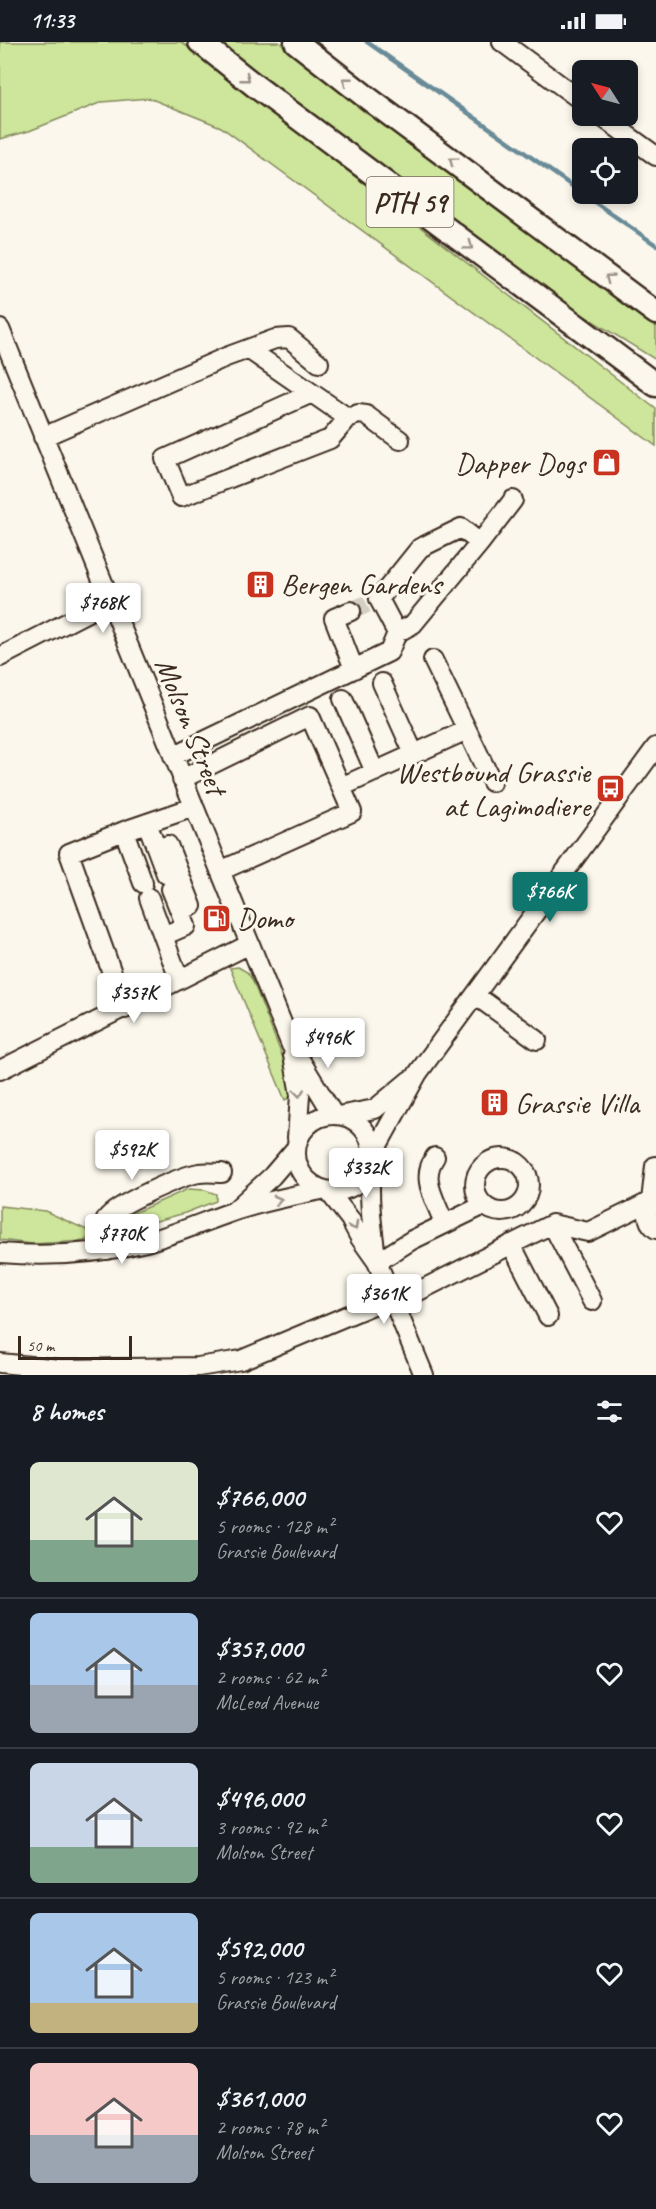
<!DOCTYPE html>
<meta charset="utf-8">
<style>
body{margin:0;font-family:Caveat,sans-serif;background:#242831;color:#f1f3f6;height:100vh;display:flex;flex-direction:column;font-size:22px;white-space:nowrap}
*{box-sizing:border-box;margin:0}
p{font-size:20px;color:#9ea1a6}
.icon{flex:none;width:33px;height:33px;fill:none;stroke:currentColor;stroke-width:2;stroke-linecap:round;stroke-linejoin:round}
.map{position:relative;height:1333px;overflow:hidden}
.panel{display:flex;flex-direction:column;background:#171b24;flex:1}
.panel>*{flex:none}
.needle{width:39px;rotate:306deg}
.controls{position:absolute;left:572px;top:18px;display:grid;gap:12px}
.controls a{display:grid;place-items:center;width:66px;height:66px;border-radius:9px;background:#171b24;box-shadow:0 3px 9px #0003;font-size:30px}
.scale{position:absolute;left:18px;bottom:15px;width:114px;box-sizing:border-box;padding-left:6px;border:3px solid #3b2a1e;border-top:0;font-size:16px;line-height:21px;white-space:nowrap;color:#3b2a1e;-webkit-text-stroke:4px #fbf7ec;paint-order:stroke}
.price{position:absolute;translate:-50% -51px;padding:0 14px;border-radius:6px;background:#fff;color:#222;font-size:20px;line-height:39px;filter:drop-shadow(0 2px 3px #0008)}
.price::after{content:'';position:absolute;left:50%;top:36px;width:18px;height:14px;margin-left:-9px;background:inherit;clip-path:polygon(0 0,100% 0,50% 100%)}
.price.selected{background:#0f766e;color:#fff}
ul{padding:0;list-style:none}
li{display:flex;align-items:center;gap:18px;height:150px;padding:0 30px}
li+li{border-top:2px solid #363941}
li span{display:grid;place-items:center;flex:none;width:168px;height:120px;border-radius:9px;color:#555}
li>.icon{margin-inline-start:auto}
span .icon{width:72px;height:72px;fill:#fffc;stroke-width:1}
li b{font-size:26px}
h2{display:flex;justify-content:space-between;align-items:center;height:72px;padding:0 30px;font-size:26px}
.status{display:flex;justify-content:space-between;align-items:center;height:42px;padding:0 30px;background:#171b24;direction:ltr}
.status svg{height:16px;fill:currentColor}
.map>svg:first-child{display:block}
.green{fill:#cde69b;stroke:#84885c;stroke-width:1.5}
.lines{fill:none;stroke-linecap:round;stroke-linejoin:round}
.stream{stroke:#698b98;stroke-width:4.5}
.minor-tunnel{stroke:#d5cec3;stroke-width:18;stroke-dasharray:18 9;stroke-linecap:butt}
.minor-casing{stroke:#3b2a1e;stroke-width:22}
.major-casing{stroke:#3b2a1e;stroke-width:27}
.minor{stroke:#fbf7ec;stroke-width:18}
.major{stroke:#fbf7ec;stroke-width:22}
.oneway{stroke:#9b9085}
.labels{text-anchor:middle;stroke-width:6;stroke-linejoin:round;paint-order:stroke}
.shield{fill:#fbf7ec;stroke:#75685c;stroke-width:1.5}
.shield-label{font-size:28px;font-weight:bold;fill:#3b2a1e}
.poi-label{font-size:30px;fill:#3b2a1e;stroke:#fbf7ec;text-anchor:start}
.street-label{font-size:30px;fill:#3b2a1e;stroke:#fbf7ec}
</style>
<div class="status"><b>11:33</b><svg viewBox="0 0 49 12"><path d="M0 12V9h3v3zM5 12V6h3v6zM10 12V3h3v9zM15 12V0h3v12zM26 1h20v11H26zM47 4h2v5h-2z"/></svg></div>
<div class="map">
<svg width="656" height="1333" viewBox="0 0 656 1333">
<rect width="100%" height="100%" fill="#fbf7ec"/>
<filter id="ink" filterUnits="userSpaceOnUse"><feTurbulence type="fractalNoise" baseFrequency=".0167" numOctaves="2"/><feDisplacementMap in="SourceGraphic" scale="12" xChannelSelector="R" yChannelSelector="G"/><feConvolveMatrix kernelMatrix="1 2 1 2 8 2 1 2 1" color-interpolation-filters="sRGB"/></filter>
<g filter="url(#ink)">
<!-- green -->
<path class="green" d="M 0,0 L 181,0 L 656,367 L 656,404 L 221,85 L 149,56 L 102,60 L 29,89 L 0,97 Z
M 218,0 L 279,0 L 656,282 L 656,318 L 570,265 L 508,220 Z
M 238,925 L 247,930 L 252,937 L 297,1052 L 285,1058 L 230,926 Z
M 188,1147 L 205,1148 L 216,1152 L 216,1159 L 185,1171 L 121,1189 L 119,1186 L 120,1180 L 127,1174 Z
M 0,1164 L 45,1169 L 96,1192 L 84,1199 L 32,1202 L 0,1198 Z"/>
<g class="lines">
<!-- stream -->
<path class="stream" d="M 367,0 L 582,151
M 583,152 L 656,203"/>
<!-- minor-tunnel -->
<path class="minor-tunnel" d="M 351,569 L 367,562"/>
<defs>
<path id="minor" d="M 502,0 L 582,59
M 601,74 L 656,114
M 0,287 L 291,1003 L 333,1072
M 248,307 L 348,376 L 330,397 L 181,455 L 165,417 L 312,351
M 348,376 L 358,372 L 366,373 L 400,398
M 43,395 L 226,315 L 275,297 L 289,296 L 319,321
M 351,569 L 334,576 L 354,627
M 397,591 L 413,582 L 480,501
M 0,615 L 109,559
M 382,641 L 414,712
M 343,657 L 375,730
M 467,688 L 492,740
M 173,714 L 389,610 L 397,591 L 379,557 L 420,506 L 461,486 L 480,501 L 513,458
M 182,737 L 310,674 L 352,770 L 220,829
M 341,745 L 467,688 L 433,618
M 147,781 L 166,832
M 124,789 L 69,811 L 125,967
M 157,807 L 168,803 L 192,864 L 180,869
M 143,841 L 124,789 L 194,765
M 149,856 L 179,937
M 163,894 L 186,884 L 171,847
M 475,953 L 537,998
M 293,1013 L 300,1053 L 297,1096
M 0,1028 L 250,902
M296 1111a38 38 0 1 1 76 0a38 38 0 1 1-76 0Z
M 343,1073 L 375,1067 L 410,1038
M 373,1112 L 418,1031 L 656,705
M 435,1115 C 419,1138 437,1159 444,1182
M475 1143a27 27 0 1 1 54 0a27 27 0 1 1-54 0Z
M 371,1123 C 368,1155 372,1184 376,1215
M 329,1150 L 350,1177 L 360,1196 L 377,1220 L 424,1333
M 656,1155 C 645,1165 645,1178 656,1187
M 235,1168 L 272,1134 L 296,1106
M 552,1182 L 592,1259
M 511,1202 L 548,1274
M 107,1208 C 106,1198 101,1185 107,1176 C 117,1162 181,1134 199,1131 C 207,1130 215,1131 222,1131
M 0,1211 C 49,1215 98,1212 146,1200 C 176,1192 203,1180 232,1170 C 261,1160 292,1154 321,1148
M 377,1220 L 412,1198 L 484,1163
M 395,1261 L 552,1182 L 588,1190 L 651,1159 L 655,1124
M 0,1321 L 61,1327 L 198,1325 L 241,1318 L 392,1255"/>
<path id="major" d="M 200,0 L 254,43 L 656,343
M 296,0 L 365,54 L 656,271"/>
</defs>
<!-- minor casing -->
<use href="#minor" class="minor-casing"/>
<!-- major casing -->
<use href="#major" class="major-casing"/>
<!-- minor -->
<use href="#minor" class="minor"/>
<!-- major -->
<use href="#major" class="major"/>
</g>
<!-- one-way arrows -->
<defs><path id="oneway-chevron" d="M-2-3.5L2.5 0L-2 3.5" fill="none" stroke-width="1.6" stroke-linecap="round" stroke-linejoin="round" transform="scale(1.5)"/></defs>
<g class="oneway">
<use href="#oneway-chevron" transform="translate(246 36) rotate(38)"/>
<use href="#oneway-chevron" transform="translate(346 39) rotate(-142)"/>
<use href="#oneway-chevron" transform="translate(453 119) rotate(-143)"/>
<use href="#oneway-chevron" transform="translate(469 204) rotate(37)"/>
<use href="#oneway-chevron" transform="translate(609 236) rotate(-143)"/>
<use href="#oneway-chevron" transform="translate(299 1051) rotate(84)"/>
<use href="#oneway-chevron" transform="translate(278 1158) rotate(-14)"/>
<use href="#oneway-chevron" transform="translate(354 1184) rotate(61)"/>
</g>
</g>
<!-- icons -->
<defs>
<symbol id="shop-square" viewBox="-11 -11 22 22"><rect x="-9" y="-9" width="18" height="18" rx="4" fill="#c8321e" stroke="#fbf7ec"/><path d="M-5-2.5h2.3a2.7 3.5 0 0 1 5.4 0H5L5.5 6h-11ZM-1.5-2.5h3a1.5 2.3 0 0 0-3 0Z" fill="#fff"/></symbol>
<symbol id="building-square" viewBox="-11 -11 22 22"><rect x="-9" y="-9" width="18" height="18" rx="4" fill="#c8321e" stroke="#fbf7ec"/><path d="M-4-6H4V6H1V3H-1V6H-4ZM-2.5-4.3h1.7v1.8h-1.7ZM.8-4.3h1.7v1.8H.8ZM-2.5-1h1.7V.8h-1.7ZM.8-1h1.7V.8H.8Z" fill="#fff"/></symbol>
<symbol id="bus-square" viewBox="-11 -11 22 22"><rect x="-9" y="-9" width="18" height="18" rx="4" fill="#c8321e" stroke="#fbf7ec"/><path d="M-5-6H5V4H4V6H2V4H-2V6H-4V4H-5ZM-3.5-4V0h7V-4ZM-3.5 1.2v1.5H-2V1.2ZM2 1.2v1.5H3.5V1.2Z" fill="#fff"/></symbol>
<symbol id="fuel-square" viewBox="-11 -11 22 22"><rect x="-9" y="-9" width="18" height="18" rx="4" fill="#c8321e" stroke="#fbf7ec"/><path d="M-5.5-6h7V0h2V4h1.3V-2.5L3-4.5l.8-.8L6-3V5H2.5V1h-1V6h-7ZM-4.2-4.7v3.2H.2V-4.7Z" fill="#fff"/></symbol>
</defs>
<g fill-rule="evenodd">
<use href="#shop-square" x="590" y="404" width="33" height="33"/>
<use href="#building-square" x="244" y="526" width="33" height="33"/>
<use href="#bus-square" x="594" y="730" width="33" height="33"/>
<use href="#fuel-square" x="200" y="860" width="33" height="33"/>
<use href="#building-square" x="478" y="1044" width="33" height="33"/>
</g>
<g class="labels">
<!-- shield labels -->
<rect class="shield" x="366.5" y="135" width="87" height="50" rx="4.5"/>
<g class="shield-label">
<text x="410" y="170">PTH 59</text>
</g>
<!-- poi labels -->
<g class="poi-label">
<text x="585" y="431" text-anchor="end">Dapper Dogs</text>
<text x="281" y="552">Bergen Gardens</text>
<text x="590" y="740" text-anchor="end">Westbound Grassie<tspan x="590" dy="34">at Lagimodiere</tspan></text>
<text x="237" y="886">Domo</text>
<text x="515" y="1071">Grassie Villa</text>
</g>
<!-- street labels -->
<g class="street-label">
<text transform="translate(191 684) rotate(68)" y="10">Molson Street</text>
</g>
</g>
</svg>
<div class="controls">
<a><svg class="needle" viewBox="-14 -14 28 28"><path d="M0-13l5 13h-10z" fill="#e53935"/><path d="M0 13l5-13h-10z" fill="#9ea1a6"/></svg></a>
<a><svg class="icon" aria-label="locate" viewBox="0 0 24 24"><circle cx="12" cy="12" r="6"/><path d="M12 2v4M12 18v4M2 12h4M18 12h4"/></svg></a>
</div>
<div class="scale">50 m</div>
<b class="price" style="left:103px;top:592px">$768K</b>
<b class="price selected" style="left:550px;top:881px">$766K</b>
<b class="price" style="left:134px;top:982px">$357K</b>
<b class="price" style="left:328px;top:1027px">$496K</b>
<b class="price" style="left:132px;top:1139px">$592K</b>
<b class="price" style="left:366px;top:1157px">$332K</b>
<b class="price" style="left:122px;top:1223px">$770K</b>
<b class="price" style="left:384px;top:1283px">$361K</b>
</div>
<section class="panel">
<h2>8 homes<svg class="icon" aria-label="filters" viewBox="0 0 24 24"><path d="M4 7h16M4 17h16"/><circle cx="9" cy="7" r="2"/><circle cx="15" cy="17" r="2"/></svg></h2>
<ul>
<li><span style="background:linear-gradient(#dfe7d0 65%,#7fa58c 0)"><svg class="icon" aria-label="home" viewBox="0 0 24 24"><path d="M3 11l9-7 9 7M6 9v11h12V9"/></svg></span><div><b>$766,000</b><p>5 rooms · 128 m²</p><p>Grassie Boulevard</p></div><svg class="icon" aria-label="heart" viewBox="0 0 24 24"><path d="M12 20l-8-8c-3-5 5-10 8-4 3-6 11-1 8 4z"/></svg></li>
<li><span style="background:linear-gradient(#a9c7e8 60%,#9aa5b1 0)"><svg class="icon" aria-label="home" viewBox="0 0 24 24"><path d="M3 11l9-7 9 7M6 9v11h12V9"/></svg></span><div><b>$357,000</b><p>2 rooms · 62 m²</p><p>McLeod Avenue</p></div><svg class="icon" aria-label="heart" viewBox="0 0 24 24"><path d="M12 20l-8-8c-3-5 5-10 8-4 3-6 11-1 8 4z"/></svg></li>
<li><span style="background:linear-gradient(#c9d6e8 70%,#7fa58c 0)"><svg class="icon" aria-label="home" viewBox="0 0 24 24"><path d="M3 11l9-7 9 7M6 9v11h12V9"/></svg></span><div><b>$496,000</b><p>3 rooms · 92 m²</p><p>Molson Street</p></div><svg class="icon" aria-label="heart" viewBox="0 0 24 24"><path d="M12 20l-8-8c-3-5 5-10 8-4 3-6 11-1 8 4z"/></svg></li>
<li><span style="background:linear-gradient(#a9c7e8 75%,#c2b280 0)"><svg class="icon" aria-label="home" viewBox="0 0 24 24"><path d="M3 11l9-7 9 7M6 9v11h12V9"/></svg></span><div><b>$592,000</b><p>5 rooms · 123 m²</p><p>Grassie Boulevard</p></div><svg class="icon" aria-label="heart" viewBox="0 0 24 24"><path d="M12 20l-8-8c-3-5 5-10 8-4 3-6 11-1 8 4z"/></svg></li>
<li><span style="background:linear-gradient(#f6c9c9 60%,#9aa5b1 0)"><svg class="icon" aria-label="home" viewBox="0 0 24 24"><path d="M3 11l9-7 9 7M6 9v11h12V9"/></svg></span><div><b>$361,000</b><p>2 rooms · 78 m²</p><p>Molson Street</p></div><svg class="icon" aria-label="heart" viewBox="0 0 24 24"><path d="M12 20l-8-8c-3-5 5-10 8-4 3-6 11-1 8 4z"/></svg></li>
</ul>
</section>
